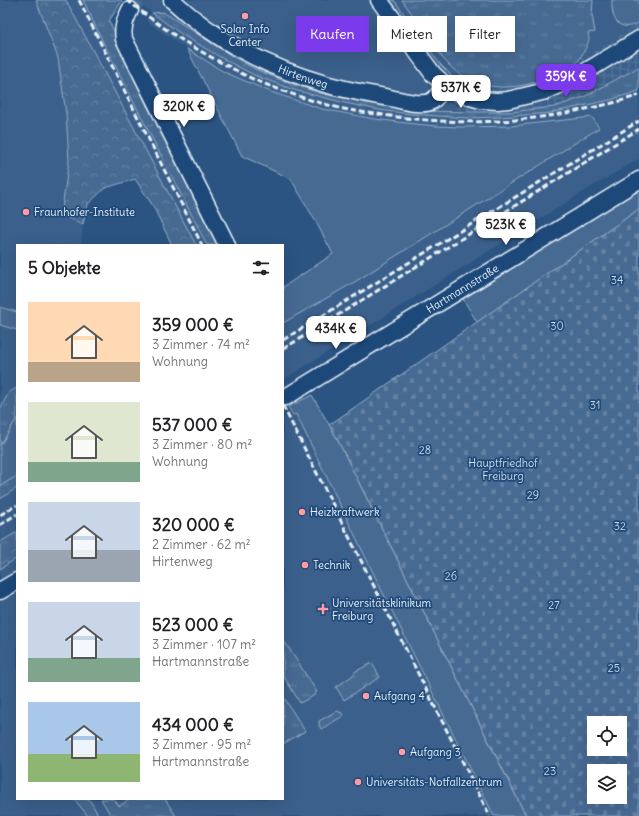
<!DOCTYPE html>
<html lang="de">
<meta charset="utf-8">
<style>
body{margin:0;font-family:Delius,sans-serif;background:#f6f6f6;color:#202124;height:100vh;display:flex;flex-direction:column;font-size:15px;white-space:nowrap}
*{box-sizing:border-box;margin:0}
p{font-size:13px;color:#757577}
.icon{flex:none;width:22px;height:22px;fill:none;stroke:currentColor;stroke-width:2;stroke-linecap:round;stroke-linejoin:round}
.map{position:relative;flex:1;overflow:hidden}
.sheet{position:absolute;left:16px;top:244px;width:268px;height:556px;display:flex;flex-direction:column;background:#fff;border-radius:0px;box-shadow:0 4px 16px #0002}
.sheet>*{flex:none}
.top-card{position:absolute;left:296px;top:16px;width:283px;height:36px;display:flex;gap:8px}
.controls{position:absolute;left:587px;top:716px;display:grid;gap:8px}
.controls a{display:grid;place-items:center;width:40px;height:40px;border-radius:0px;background:#fff;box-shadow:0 4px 16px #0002;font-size:20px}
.price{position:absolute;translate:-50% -34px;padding:0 9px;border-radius:8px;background:#fff;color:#222;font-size:13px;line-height:26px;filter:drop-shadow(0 1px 2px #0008)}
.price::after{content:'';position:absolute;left:50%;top:24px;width:12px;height:9px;margin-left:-6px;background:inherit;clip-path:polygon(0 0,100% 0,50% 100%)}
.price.active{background:#7c3aed;color:#fff}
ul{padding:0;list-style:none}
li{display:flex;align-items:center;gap:12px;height:100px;padding:0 12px}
li span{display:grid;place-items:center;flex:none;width:112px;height:80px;border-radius:0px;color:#555}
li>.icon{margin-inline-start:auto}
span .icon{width:48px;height:48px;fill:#fffc;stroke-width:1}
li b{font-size:17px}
h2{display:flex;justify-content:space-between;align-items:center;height:48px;padding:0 12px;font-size:17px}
.pill{padding:0 14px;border-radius:0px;background:#fff;box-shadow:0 4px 16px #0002;font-size:14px;line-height:36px}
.pill.active{background:#7c3aed;color:#fff}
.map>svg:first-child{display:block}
.built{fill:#3a608b}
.industrial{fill:url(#industrial-grid)}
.grass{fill:url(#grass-tufts);stroke:#98aec6}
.forest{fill:url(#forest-crowns);stroke:#98aec6}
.cemetery{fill:url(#cemetery-stones);stroke:#98aec6;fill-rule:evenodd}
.green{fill:#476b93;stroke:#98aec6}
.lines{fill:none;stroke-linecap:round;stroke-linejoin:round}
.minor-tunnel{stroke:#476c94;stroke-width:16;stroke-dasharray:16 8;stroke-linecap:butt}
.minor-casing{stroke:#e8f1f8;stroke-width:19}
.minor{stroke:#1f4a7a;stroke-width:16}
.rail{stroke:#e8f1f8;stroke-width:3;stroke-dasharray:6 3;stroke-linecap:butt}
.poi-dot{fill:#ff9aa2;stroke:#1f4a7a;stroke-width:1.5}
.labels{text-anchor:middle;stroke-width:3.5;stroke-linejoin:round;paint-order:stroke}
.poi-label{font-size:11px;fill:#e8f1f8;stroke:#1f4a7a;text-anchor:start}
.street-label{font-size:11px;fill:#e8f1f8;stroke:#1f4a7a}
.park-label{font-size:11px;fill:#d0dde9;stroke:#1f4a7a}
</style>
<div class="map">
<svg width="639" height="816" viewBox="0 0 639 816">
<defs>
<pattern id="industrial-grid" width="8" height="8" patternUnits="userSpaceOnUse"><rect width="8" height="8" fill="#3a608b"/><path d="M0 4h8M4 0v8" fill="none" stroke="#56779c"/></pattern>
<pattern id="grass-tufts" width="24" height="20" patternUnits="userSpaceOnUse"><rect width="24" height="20" fill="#476b93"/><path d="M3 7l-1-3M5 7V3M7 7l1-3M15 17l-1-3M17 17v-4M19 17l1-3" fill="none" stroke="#6281a3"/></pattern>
<pattern id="forest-crowns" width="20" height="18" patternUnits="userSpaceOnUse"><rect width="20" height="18" fill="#476b93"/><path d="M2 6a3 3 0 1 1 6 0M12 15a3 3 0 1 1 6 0" fill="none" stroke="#6281a3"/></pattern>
<pattern id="cemetery-stones" width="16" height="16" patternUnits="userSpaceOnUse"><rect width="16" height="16" fill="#476b93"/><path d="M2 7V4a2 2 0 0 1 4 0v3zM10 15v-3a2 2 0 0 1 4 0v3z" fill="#6281a3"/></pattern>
</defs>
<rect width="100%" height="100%" fill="#2b5482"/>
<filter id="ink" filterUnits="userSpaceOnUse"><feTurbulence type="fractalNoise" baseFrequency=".025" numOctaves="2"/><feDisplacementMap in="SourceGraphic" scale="8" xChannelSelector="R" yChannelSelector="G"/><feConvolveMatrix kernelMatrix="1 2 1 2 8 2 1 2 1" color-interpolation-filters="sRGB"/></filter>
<g filter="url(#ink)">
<!-- built -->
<path class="built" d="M 0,0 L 36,0 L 58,58 L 66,114 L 69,160 L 61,215 L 83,224 L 81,245 L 17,245 L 17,388 L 9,392 L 0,409 Z
M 66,0 L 83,0 L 105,46 L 207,245 L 196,245 Z
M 136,0 L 387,0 L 429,59 L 451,75 L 440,64 L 394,0 L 402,0 L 448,64 L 458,73 L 469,79 L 453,111 L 424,111 L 385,105 L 343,98 L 320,93 L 286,82 L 255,69 L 232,56 L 205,39 L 152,13 L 184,36 L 227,61 L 256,76 L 294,90 L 345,103 L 379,110 L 410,114 L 467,118 L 500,117 L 550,113 L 610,100 L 639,91 L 639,159 L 588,189 L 283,380 L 283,323 L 353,283 L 592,117 L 511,126 L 436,126 L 406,123 L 322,109 L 271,92 L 224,72 L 187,49 L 146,21 L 152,13 Z
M 593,0 L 639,0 L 639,23 L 633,26 L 577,63 L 587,45 L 589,39 L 588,33 L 595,31 L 592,15 Z
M 296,414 L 381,589 L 494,816 L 0,816 L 0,569 L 17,558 L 17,799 L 283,799 L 283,416 L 285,419 Z
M 17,488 L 17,532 L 0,542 L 0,499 Z"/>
<!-- industrial -->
<path class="industrial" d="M 639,23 L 639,67 L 584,97 L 554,107 L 510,112 L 474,112 L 453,111 L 469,79 L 479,84 L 495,88 L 507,88 L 530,84 L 538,81 L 552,77 L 577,63 L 633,26 Z"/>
<!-- grass -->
<path class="grass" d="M 83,0 L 120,0 L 122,1 L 109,21 L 181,167 L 222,245 L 207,245 L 105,46 Z
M 387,0 L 394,0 L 440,64 L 451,75 L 451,78 L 448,79 L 437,69 Z
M 402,0 L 593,0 L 592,15 L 595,32 L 588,33 C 588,34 589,38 589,39 C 588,45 580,60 576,63 C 572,67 565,69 560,72 C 524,91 478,96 448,64 C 442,58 437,49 432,42 C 422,28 412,14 402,0 Z
M 163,12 L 232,56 L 255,69 L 286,82 L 320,93 L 343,98 L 385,105 L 424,111 L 474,112 L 510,112 L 554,107 L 584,97 L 639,67 L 639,91 L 610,100 L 550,113 L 500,117 L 467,118 L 410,114 L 379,110 L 345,103 L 294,90 L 256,76 L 227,61 L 184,36 L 152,13 Z
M 17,388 L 17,418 L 0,446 L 0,409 L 9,392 Z
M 17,476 L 17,488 L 0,499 L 0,486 Z
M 283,639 L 317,692 L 315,693 L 315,695 L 300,703 L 283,675 Z
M 372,663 L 380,677 L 344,700 L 336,687 L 352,676 L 356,671 Z
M 283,696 L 305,731 L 283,744 Z
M 337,711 L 342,713 L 343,716 L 321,729 L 319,725 L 319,721 L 335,712 Z
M 74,799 L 89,799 L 99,816 L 88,816 Z
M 101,799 L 114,799 L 119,806 L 131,799 L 165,799 L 176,816 L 111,816 Z"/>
<!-- forest -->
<path class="forest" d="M 36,0 L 66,0 L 196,245 L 172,245 L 153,206 L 135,179 L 105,188 L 88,204 L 83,224 L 61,215 L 69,160 L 66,114 L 58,58 Z
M 17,532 L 17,558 L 0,569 L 0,542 Z"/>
<!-- cemetery -->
<path class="cemetery" d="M 639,209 L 639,816 L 526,816 L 335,435 L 329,425 ZM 594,723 L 620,723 L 620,749 L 594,749 ZM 594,771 L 620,771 L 620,797 L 594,797 Z"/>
<!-- green -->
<path class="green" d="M 612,0 L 639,0 L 639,23 C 618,33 611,19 612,0 Z
M 187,49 L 224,72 L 271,92 L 322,109 L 375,119 L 406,123 L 436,126 L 461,127 L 511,126 L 592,117 L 599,128 L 353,283 L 283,323 L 283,287 L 333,254 L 316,222 L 291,179 L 242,156 Z
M 639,185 L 639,209 L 477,322 L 460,294 Z
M 0,307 L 17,312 L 17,330 L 0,325 Z
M 312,395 L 335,435 L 526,816 L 494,816 L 381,589 L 296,414 L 293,415 L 288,407 Z
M 17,418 L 17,476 L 0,486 L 0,446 Z"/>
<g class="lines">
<!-- minor-tunnel -->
<path class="minor-tunnel" d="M 130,10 L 137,0"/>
<defs>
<g id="minor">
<path id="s1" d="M 172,0 C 214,40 269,68 325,84 C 346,90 368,94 390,98 C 401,100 422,107 432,101 C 436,98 442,90 446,86"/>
<path d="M 379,0 L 433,74 L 446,86 L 454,90 L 467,96 L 481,100 L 497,101 L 508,100 L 546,91 L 575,78 L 639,39"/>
<path d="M 130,10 C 125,20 122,28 124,39 L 227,245"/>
<path id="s2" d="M 286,397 L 639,180"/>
<path d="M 0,591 L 17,581"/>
</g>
</defs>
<!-- minor casing -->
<use href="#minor" class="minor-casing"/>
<!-- minor -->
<use href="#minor" class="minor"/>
<!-- rail -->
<path class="rail" d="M 79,0 L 202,245
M 127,0 C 159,26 192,48 228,66 C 237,71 246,76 255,80 C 284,92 314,102 344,109 C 355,111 366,113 377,114 C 446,125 512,125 581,110 C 600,106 620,102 639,95
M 283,340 L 639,121
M 283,349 L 508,210 L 639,129
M 283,406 L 490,816
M 0,515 L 17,505
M 0,525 L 17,514"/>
</g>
</g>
<!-- markers -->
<g class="poi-dot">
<circle cx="245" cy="16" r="4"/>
<circle cx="26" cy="212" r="4"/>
<circle cx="302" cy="512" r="4"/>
<circle cx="305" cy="565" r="4"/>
<path d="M321 603h4v4h4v4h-4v4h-4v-4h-4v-4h4z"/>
<circle cx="366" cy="696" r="4"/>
<circle cx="402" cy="752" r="4"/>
<circle cx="358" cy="782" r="4"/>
</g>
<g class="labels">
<!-- poi labels -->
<g class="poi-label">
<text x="245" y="33" text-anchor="middle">Solar Info<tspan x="245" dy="13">Center</tspan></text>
<text x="34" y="216">Fraunhofer-Institute</text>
<text x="310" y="516">Heizkraftwerk</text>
<text x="313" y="569">Technik</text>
<text x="332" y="607">Universitätsklinikum<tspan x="332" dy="13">Freiburg</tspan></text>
<text x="374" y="700">Aufgang 4</text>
<text x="410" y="756">Aufgang 3</text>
<text x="366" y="786">Universitäts-Notfallzentrum</text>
</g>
<!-- street labels -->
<g class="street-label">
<text dy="4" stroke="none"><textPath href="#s1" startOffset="153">Hirtenweg</textPath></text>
<text dy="4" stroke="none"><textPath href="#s2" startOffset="207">Hartmannstraße</textPath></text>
</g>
<!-- park labels -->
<g class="park-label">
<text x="617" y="284">34</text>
<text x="557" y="330">30</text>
<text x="595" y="409">31</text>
<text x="425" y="454">28</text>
<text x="503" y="467">Hauptfriedhof<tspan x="503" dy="13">Freiburg</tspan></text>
<text x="533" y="499">29</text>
<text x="620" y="530">32</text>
<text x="451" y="580">26</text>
<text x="554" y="609">27</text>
<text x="614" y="672">25</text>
<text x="550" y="775">23</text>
</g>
</g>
</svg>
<div class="controls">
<a><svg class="icon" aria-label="locate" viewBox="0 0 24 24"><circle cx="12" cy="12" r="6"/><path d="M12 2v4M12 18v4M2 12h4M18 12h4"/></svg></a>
<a><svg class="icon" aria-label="layers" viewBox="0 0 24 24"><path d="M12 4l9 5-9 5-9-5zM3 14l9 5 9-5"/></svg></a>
</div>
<b class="price active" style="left:566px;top:98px">359K €</b>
<b class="price" style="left:461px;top:109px">537K €</b>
<b class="price" style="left:184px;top:128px">320K €</b>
<b class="price" style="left:506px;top:246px">523K €</b>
<b class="price" style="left:336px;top:350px">434K €</b>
<div class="top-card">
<a class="pill active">Kaufen</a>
<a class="pill">Mieten</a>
<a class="pill">Filter</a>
</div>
<section class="sheet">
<h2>5 Objekte<svg class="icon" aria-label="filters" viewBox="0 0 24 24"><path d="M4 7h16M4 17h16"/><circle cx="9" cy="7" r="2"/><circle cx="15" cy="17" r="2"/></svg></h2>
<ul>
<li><span style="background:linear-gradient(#ffd9b3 75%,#b9a48a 0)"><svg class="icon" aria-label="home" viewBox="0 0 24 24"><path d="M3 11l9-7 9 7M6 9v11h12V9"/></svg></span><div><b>359 000 €</b><p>3 Zimmer · 74 m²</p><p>Wohnung</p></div></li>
<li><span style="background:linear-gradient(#dfe7d0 75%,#7fa58c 0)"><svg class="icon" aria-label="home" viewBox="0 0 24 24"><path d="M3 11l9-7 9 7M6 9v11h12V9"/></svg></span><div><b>537 000 €</b><p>3 Zimmer · 80 m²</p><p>Wohnung</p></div></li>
<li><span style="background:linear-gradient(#c9d6e8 60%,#9aa5b1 0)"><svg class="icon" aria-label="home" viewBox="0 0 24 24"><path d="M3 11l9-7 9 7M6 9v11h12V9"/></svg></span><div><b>320 000 €</b><p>2 Zimmer · 62 m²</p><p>Hirtenweg</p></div></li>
<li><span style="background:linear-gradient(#c9d6e8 70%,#7fa58c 0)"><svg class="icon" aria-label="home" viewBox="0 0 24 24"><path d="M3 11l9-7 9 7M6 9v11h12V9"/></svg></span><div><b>523 000 €</b><p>3 Zimmer · 107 m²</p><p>Hartmannstraße</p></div></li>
<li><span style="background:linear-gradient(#a9c7e8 65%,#8fb573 0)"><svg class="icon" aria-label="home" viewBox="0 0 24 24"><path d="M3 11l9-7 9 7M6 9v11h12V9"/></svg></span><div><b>434 000 €</b><p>3 Zimmer · 95 m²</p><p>Hartmannstraße</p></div></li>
</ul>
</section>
</div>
